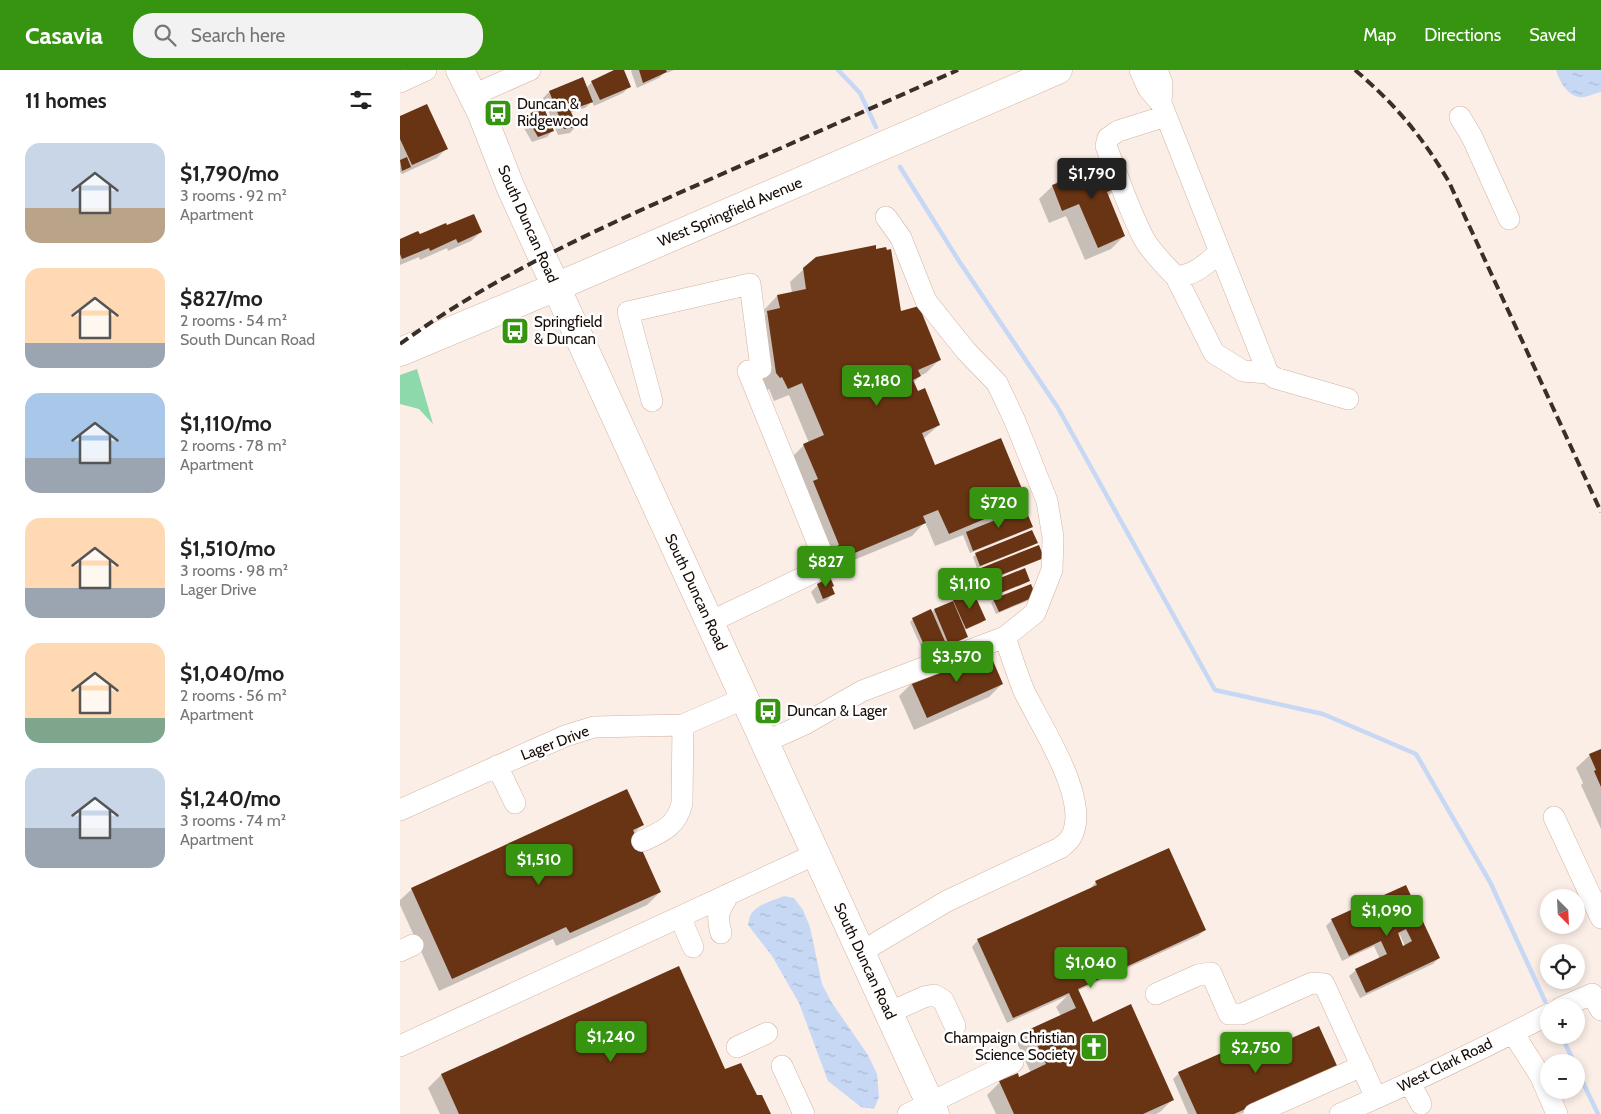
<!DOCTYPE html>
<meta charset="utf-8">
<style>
body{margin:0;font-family:Cabin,sans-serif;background:#f2f2f2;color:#222;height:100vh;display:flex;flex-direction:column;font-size:19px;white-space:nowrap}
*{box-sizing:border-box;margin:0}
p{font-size:16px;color:#767676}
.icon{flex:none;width:28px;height:28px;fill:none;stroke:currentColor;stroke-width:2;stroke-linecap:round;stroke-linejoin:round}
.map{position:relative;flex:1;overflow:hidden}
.sheet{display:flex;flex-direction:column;background:#fff;width:400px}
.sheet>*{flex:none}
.needle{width:32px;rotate:156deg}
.controls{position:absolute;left:1140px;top:819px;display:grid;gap:10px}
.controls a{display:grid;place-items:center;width:45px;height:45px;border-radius:50%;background:#fff;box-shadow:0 2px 8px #0003;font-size:25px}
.price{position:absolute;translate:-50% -42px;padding:0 11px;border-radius:5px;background:#369411;color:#fff;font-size:16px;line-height:32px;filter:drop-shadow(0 1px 2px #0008)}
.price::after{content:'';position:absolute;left:50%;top:30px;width:15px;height:11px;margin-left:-8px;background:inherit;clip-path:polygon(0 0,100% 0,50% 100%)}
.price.selected{background:#222;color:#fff}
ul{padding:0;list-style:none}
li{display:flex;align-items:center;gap:15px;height:125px;padding:0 25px}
li span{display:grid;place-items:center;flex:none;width:140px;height:100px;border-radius:15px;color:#555}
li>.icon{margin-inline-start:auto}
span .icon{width:60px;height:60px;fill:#fffc;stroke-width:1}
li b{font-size:21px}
h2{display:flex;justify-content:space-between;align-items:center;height:60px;padding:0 25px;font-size:21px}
header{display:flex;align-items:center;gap:30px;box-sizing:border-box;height:70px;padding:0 25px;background:#369411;color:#fff}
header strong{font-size:24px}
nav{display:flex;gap:28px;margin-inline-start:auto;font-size:18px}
.search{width:350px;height:45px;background:#f2f2f2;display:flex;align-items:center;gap:12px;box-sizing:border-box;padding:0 18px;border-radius:20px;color:#767676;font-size:19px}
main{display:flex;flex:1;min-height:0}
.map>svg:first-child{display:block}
.green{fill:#8ed9ab}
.water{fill:url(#water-ripples)}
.shadow{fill:#0003;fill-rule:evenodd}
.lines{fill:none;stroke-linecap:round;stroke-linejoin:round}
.stream{stroke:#c7d8f5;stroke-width:4.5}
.building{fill:#693413;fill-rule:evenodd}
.minor-casing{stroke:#d2b3a1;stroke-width:22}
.major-casing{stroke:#d2b3a1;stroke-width:29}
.minor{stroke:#fff;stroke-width:21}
.major{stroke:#fff;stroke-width:28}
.rail{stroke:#392e28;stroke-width:4;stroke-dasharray:10 5;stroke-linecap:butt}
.labels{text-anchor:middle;stroke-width:5;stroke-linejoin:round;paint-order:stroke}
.poi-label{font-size:15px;fill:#160b06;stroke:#fefefe;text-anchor:start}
.street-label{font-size:15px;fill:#160b06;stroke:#fefefe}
</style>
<header>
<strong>Casavia</strong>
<div class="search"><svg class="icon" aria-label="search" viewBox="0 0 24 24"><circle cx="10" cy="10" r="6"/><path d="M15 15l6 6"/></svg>Search here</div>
<nav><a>Map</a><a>Directions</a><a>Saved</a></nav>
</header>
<main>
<section class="sheet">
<h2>11 homes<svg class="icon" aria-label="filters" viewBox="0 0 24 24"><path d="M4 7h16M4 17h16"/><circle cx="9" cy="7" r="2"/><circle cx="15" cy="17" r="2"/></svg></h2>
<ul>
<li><span style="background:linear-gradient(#c9d6e8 65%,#b9a48a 0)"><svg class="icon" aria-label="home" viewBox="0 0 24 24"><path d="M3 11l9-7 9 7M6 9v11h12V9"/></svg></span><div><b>$1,790/mo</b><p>3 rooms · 92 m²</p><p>Apartment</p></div></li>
<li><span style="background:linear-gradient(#ffd9b3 75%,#9aa5b1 0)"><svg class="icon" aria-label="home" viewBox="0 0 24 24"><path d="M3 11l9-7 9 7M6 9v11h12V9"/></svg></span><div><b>$827/mo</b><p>2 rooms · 54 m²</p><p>South Duncan Road</p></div></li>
<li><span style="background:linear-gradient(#a9c7e8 65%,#9aa5b1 0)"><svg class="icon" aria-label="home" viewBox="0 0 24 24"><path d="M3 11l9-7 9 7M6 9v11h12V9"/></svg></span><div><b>$1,110/mo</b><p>2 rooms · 78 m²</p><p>Apartment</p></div></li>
<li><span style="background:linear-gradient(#ffd9b3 70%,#9aa5b1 0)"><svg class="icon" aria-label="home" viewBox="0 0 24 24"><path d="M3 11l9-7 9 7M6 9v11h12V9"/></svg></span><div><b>$1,510/mo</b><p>3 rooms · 98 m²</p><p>Lager Drive</p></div></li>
<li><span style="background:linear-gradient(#ffd9b3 75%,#7fa58c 0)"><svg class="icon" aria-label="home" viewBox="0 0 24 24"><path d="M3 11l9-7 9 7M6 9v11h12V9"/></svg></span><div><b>$1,040/mo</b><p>2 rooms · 56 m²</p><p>Apartment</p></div></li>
<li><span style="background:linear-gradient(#c9d6e8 60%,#9aa5b1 0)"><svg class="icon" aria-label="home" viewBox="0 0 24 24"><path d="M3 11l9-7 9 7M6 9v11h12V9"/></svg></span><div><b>$1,240/mo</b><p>3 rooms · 74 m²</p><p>Apartment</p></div></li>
</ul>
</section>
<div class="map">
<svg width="1201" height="1044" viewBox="0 0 1201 1044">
<defs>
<pattern id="water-ripples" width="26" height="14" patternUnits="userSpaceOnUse" patternTransform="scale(1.25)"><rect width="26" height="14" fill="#c7d8f5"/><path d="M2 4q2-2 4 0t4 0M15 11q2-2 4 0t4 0" fill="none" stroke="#aab8d1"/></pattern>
</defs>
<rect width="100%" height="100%" fill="#fbeee7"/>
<!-- green -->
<path class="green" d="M 17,299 L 33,354 L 19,339 L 0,334 L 0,305 Z"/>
<!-- water -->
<path class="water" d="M 1156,0 L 1201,0 L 1201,22 C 1195,23 1186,28 1180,27 C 1167,26 1159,10 1156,0 Z
M 384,826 L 394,828 L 403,840 L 410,857 L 422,914 L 432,933 L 468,985 L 477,1004 L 479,1027 L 474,1039 L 461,1037 L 428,1011 L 399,933 L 372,886 L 348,855 C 349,852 349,847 351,844 C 358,834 374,830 384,826 Z"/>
<!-- shadow -->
<path class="shadow" d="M 217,0 L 223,0 L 229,17 L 223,23 L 194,36 L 192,32 L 185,38 L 170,43 L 176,56 L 170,63 L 158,65 L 143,28 L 149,22 L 182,9 L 186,18 L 192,12 Z
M 232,0 L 274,0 L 267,3 L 266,1 L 259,8 L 237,18 L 231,1 Z
M 0,47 L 46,79 L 37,88 L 2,104 L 0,102 Z
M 127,47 L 153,60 L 147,67 L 132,72 L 121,53 Z
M 694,98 L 718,117 L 707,127 L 724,166 L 711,179 L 685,190 L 666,146 L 649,153 L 639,129 L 664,105 Z
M 47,157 L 81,162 L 71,171 L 48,181 L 47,178 L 20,190 L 19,187 L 0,195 L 0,170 Z
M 404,199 L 500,243 L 539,290 L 526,303 L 520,306 L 513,313 L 517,323 L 539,355 L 523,369 L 534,397 L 625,431 L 612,445 L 631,456 L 629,459 L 570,483 L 563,465 L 535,476 L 525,452 L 512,466 L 425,502 L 391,388 L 404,375 L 409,373 L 389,325 L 374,331 L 369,319 L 367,320 L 363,316 L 355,255 L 366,244 L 364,240 L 377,226 L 392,223 L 390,212 Z
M 636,472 L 633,475 L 577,498 L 573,487 L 576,484 Z
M 642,488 L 639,490 L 583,513 L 579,502 L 582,499 Z
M 624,500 L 629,510 L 626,513 L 590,528 L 586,517 L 588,514 Z
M 418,515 L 430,517 L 433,524 L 427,530 L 417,534 L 411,522 Z
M 572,523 L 584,550 L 581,553 L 564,560 L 567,566 L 564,569 L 546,577 L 546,576 L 543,578 L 525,586 L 510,552 L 513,549 L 531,543 L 534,540 Z
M 632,529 L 596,544 L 591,533 L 594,530 Z
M 512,613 L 602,614 L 589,627 L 514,660 L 499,626 Z
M 1201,680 L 1201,759 L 1181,715 L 1183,713 L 1176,698 L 1190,685 Z
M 242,755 L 233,764 L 260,822 L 247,835 L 156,876 L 153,869 L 39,921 L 0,835 L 0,830 L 12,819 Z
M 696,812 L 805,860 L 798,866 L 677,921 L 692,954 L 773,1029 L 760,1042 L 756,1044 L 596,1044 L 587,1025 L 600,1012 L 619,1008 L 631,1003 L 617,973 L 630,960 L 661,946 L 656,937 L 667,926 L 607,953 L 572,877 L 578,870 L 690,819 Z
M 1005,816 L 1039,888 L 1033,894 L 960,928 L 949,906 L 956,900 L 980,889 L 974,876 L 942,891 L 926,856 L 932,850 ZM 1000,865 L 1005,876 L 1003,877 L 997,866 Z
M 278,897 L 325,1001 L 370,1044 L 40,1044 L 28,1018 L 41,1005 Z
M 848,989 L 930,1004 L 840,1044 L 788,1044 L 773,1009 L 779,1003 Z"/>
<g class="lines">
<!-- stream -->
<path class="stream" d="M 438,0 L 460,23 L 476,57
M 500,97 L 559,191 L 658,338 L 815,620 L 923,644 L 1016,684 L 1090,812 L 1145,931
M 1161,965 L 1174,992
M 1176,998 L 1198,1044"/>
</g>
<!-- building -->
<path class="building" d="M 214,0 L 224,0 L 231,17 L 200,30 L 191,11 Z
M 239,0 L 266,0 L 267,2 L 243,13 Z
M 183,7 L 193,32 L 170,40 L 178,57 L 164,59 L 149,21 Z
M 27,34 L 48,79 L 12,95 L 0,69 L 0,46 Z
M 143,36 L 154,61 L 138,67 L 126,46 Z
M 7,87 L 11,97 L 2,101 L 0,90 Z
M 693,91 L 695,97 L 708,91 L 719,117 L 707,122 L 725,166 L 698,178 L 679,134 L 662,141 L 652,115 L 666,110 L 663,104 Z
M 74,144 L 82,162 L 58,173 L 56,169 L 30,181 L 29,178 L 2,189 L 0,184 L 0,169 L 18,161 L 20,164 L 46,153 L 47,155 Z
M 476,175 L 476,179 L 486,177 L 487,180 L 491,179 L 501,241 L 519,236 L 541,290 L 518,300 L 521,306 L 513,310 L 518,321 L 525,318 L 540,355 L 522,363 L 535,395 L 601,368 L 627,431 L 549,464 L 538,440 L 523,446 L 526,453 L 438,490 L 433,478 L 439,475 L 413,411 L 418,409 L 403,374 L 424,365 L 402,313 L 388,319 L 382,307 L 380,308 L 376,303 L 367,241 L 380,238 L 377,225 L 406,219 L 403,198 L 416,187 Z
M 625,438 L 633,457 L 573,481 L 566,462 Z
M 632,460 L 638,473 L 580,496 L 575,483 Z
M 639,475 L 644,488 L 586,511 L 581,498 Z
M 625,498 L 630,511 L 593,526 L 588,513 Z
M 430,507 L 434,516 L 432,517 L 435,524 L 423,529 L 417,514 Z
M 631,514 L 636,526 L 599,542 L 593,529 Z
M 573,521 L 586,550 L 566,559 L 553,530 Z
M 553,531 L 568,567 L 549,575 L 534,539 Z
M 531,539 L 547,576 L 528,584 L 512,548 Z
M 587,577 L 603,614 L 527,648 L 511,612 Z
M 1201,679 L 1201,717 L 1194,701 L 1196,700 L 1189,684 Z
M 227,719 L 244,755 L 233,760 L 261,822 L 170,863 L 166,857 L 52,909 L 11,818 Z
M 769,778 L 806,860 L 678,919 L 693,952 L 731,934 L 774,1030 L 743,1044 L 614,1044 L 599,1011 L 618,1003 L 619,1007 L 646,994 L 630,959 L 676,938 L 669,923 L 613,948 L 577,869 L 697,815 L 695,811 Z
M 1006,815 L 1040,888 L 966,923 L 955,899 L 987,884 L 981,871 L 949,886 L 931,849 ZM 1006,859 L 1012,871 L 1003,876 L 998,863 Z
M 279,896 L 325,999 L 341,993 L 357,1025 L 362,1025 L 371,1044 L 59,1044 L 41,1004 Z
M 919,956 L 938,998 L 834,1044 L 797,1044 L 778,1002 L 842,974 L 848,987 Z"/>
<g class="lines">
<defs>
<path id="minor" d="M 740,0 L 748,18 L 761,33 L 868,303 L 875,308 L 948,329
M 757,0 L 762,13 L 761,33
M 0,12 L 26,0
M 73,25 L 130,0
M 766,46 L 718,61 L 708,68 L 706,76 C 718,107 729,140 744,169 C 752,183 765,195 776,207 C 795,205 806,194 820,182
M 1060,47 L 1072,67 L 1109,149
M 776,207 L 814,283 L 843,301 L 868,303
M 252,331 L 228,242 L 350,214 L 361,298
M 310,552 L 427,496 L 348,301
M 365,672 L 405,654 L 462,621 L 605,567 L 635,543 L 652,500 L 653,467 L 647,431 L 615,351 L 597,313 L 566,281 L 526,231 L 501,168 L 486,147
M 97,696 L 115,733
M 0,740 L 165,666 L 194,657 L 283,655 L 345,628
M 1154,747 L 1201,848
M 242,771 C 262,762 277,756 282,733 L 283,655
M 280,847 L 293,877
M 321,863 C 316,843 319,841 329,824
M 0,881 L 13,875
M 461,882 L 547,831 L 660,778 C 664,775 669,771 671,767 C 692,731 640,655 624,621 C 617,604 611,585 605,567
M 756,924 L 798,905 L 811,903 L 829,944 L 842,944 L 912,913 L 924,914 L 976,1028
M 1160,938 L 1192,924 L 1201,940
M 488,943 L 524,927 L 534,925 L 543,930 L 555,956
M 1113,963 L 1141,1007 L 1157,1044
M 0,976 L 416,784
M 337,977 L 367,963
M 382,996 L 404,1044
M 1010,1013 L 1021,1034
M 508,1044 L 613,992
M 854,1044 L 962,996
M 940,1044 C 1011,1013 1081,980 1149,944"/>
<path id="major" d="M 60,0 L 81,42 L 110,116 L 156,217 L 535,1044
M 0,282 L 156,217 L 658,0"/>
</defs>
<!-- minor casing -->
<use href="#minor" class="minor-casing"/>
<!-- major casing -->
<use href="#major" class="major-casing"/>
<!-- minor -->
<use href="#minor" class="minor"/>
<!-- major -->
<use href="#major" class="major"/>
<!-- rail -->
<path class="rail" d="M 955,0 C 995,34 1022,66 1049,112 L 1201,442
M 0,274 C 96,204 204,156 313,108 C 395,72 476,36 558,0"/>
</g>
<!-- icons -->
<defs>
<symbol id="bus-square" viewBox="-11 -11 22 22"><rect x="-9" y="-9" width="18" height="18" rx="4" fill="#369411" stroke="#fefefe"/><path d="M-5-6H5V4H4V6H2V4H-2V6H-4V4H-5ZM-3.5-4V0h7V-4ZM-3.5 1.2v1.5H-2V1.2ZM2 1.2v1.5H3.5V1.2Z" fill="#fff"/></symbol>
<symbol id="church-square" viewBox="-11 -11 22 22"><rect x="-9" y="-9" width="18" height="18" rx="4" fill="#369411" stroke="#fefefe"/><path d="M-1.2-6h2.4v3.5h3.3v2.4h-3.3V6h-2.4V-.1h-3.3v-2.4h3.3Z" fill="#fff"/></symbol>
</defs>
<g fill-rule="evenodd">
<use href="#bus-square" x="82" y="27" width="32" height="32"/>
<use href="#bus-square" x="99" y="245" width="32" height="32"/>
<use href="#bus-square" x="352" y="625" width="32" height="32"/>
<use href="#church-square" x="678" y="961" width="32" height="32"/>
</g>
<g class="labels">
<!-- poi labels -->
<g class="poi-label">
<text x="117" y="39">Duncan &amp;<tspan x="117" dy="17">Ridgewood</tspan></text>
<text x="134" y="257">Springfield<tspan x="134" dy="17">&amp; Duncan</tspan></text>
<text x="387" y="646">Duncan &amp; Lager</text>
<text x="675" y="973" text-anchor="end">Champaign Christian<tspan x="675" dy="17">Science Society</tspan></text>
</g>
<!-- street labels -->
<g class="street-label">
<text transform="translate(330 142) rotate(-23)" y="5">West Springfield Avenue</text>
<text transform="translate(128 154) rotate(66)" y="5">South Duncan Road</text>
<text transform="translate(296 522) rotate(65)" y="5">South Duncan Road</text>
<text transform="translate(155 673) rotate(-21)" y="5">Lager Drive</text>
<text transform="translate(465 891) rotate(65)" y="5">South Duncan Road</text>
<text transform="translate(1045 995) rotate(-26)" y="5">West Clark Road</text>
</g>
</g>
</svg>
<div class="controls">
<a><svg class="needle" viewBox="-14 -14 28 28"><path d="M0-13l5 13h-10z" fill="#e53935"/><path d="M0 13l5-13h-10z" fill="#767676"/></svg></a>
<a><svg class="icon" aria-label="locate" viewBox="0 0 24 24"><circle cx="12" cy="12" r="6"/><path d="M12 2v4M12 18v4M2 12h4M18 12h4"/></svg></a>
<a>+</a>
<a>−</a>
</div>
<b class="price selected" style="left:692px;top:130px">$1,790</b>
<b class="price" style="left:477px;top:337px">$2,180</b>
<b class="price" style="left:599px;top:459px">$720</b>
<b class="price" style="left:426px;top:518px">$827</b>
<b class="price" style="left:570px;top:540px">$1,110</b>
<b class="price" style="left:557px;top:613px">$3,570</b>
<b class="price" style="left:139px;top:816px">$1,510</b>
<b class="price" style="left:987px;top:867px">$1,090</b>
<b class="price" style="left:691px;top:919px">$1,040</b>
<b class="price" style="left:211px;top:993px">$1,240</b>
<b class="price" style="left:856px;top:1004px">$2,750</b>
</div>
</main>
